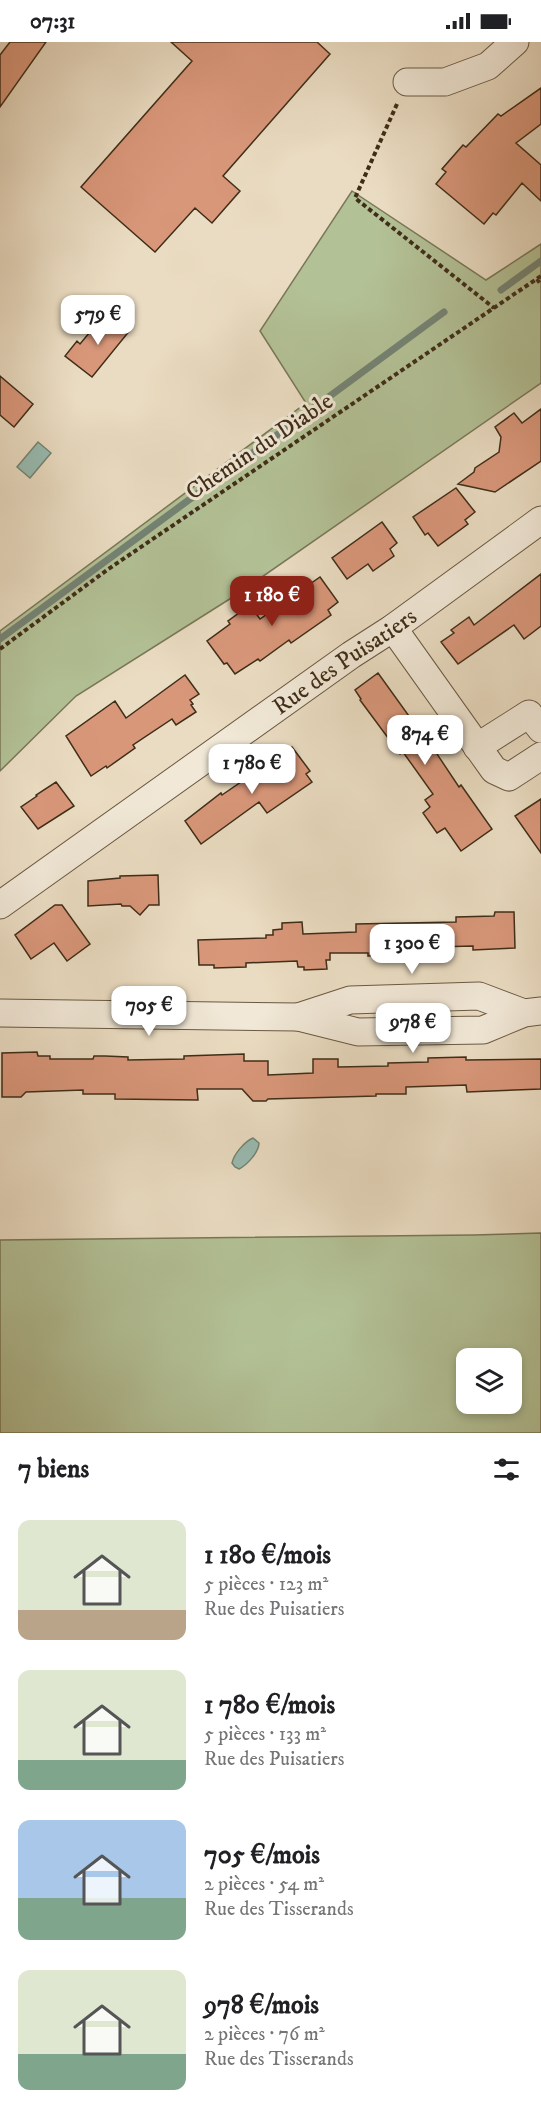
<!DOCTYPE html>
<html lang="fr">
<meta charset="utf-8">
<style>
body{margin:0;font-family:"IM FELL DW Pica",serif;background:#f2f2f2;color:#202124;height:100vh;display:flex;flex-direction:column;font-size:22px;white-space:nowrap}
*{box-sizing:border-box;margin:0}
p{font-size:20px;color:#757577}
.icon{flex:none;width:33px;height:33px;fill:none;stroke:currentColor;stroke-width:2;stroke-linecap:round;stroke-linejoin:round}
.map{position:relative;height:1391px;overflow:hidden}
.drawer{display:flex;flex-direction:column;background:#fff;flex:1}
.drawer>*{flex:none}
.controls{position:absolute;left:456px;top:1306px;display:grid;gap:12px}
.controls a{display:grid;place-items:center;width:66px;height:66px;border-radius:12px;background:#fff;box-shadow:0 3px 9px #0003;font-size:30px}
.price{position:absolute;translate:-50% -51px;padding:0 14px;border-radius:12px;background:#fff;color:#222;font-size:20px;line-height:39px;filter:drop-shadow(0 2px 3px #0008)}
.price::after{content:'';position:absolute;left:50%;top:36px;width:18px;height:14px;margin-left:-9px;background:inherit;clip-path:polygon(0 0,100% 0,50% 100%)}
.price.on{background:#8f2418;color:#fff}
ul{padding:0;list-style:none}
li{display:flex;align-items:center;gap:18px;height:150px;padding:0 18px}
li span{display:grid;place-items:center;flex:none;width:168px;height:120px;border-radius:12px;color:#555}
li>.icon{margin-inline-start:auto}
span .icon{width:72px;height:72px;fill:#fffc;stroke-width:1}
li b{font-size:26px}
h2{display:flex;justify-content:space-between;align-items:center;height:72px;padding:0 18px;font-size:26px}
.status{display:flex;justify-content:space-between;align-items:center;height:42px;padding:0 30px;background:#fff;direction:ltr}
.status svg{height:16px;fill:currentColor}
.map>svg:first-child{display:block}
.green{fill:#b3c196;stroke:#797757;stroke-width:1.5;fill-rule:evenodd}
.water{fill:#98bcb2;stroke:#748374;stroke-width:1.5}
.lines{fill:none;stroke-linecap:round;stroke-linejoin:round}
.stream{stroke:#748374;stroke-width:7}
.building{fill:#d9977a;stroke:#3f2d18;stroke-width:1.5}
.minor-casing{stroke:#6a5942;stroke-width:29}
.path{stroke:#3f2d18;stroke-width:4;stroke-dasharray:4.5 3;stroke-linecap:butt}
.minor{stroke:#f1e8d7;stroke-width:27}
.labels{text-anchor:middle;stroke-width:6;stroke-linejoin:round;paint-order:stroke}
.street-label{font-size:24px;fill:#3f2d18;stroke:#f1e8d7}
</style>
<div class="status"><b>07:31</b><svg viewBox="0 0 49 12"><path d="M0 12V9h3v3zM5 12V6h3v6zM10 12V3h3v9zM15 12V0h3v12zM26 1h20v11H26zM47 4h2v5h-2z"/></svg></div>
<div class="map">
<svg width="541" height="1391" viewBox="0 0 541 1391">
<rect width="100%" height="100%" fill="#eadcc2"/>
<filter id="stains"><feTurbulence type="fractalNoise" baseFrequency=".00333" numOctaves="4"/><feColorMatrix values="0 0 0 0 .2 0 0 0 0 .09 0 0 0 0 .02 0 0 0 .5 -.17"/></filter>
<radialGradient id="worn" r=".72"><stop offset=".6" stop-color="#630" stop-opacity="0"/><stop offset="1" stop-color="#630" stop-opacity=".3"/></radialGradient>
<!-- green -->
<path class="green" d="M 352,149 L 486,238 L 541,202 L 541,341 L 236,553 L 76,654 L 0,729 L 0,589 L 306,361 L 260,289 Z
M 541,1191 L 541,1391 L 0,1391 L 0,1198 L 474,1193 ZM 466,1317 L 512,1317 L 512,1362 L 466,1362 Z"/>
<!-- water -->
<path class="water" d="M 38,400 L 51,411 L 30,436 L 17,425 Z
M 253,1096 L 259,1101 C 259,1110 247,1123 239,1127 L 235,1125 L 232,1121 C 234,1112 244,1100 253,1096 Z"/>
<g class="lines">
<!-- stream -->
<path class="stream" d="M 501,248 L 541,219
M 0,597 L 444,270"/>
</g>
<!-- building -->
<path class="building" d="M 10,0 L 46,0 L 0,65 L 0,13 Z
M 171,0 L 317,0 L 330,12 L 223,134 L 240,149 L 212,181 L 195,166 L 155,210 L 81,145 L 192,19 Z
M 541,46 L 541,82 L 516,101 L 541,123 L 541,159 L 522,141 L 496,173 L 493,171 L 484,182 L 436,142 L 446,130 L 442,127 L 463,103 L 466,105 L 498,72 L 501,74 Z
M 112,273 L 131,287 L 92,335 L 65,314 L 77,299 L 80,302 L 95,284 L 100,287 Z
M 0,334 L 33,362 L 14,385 L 0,373 Z
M 541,367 L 541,419 L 495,450 L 458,442 L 474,430 L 475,426 L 499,410 L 501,395 L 495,385 L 514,371 L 522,381 Z
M 456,446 L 475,470 L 465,478 L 468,482 L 438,504 L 428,491 L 425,493 L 413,475 Z
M 382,480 L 397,501 L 390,507 L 394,514 L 373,529 L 368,522 L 347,537 L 332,516 Z
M 541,532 L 541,584 L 524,597 L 514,583 L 458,622 L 441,600 L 454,591 L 451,588 L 469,575 L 474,583 Z
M 320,535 L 338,560 L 328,568 L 331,573 L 291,601 L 289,598 L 260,619 L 258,617 L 235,632 L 227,621 L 224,622 L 207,599 L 230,582 L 228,579 L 250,563 L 260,577 Z
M 378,631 L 424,695 L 431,695 L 439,706 L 435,709 L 459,745 L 461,743 L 492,787 L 461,809 L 445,786 L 437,791 L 423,771 L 430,765 L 425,758 L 433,752 L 403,710 L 400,712 L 360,658 L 361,657 L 355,648 Z
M 185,633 L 199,652 L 190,658 L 193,662 L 191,663 L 196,670 L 176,683 L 172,677 L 133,703 L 135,706 L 107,726 L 106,724 L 91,734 L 66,694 L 115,659 L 126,676 Z
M 292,705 L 310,729 L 306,732 L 312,740 L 267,771 L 259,760 L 201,802 L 185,779 L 221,751 L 222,753 L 257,729 L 259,731 Z
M 56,740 L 74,764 L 38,787 L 21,765 L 37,754 L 36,753 Z
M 541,757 L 541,811 L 515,774 Z
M 158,833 L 159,863 L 149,863 L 140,873 L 130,864 L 122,864 L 121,862 L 88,864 L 88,839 L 120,836 L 120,834 Z
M 55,863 L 62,863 L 90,902 L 67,919 L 54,901 L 31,917 L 15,893 Z
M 495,870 L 514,870 L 515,906 L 473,908 L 473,904 L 434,905 L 434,914 L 415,915 L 415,912 L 368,914 L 368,911 L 330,911 L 330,918 L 326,918 L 327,927 L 304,928 L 304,925 L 298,925 L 297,919 L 246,921 L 246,925 L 214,926 L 214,923 L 199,923 L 198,898 L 266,896 L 266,893 L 273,893 L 273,888 L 282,887 L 282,881 L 302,880 L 303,892 L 356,890 L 356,882 L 456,880 L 456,875 L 494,874 Z
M 37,1010 L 38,1014 L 50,1014 L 50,1017 L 93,1017 L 94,1014 L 105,1014 L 128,1015 L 128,1018 L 184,1017 L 184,1014 L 244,1012 L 244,1019 L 268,1019 L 268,1033 L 313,1031 L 313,1017 L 338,1017 L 338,1025 L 388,1024 L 388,1021 L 428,1020 L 428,1016 L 466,1015 L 466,1018 L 541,1017 L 541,1047 L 467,1050 L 466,1043 L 406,1045 L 406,1052 L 376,1052 L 376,1054 L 268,1057 L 266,1059 L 253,1059 L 242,1047 L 197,1047 L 198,1058 L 115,1057 L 115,1052 L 83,1052 L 83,1048 L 26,1050 L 21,1055 L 2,1055 L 2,1011 Z"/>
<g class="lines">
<defs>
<g id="minor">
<path d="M 407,40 L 445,40 L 488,24 L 515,0"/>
<path d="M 393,586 L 494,728 L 509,735 L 541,714"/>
<path d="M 477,705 L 529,672 L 541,687"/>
<path id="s1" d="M 0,863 L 351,613 L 393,586 L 541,478"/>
<path d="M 0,971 L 298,975 L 358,990 L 483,988 L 524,971 L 541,969"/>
<path d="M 298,975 L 350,958 L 479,954 L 524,971"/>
</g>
</defs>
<!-- minor casing -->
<use href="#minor" class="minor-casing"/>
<!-- path -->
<path class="path" d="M 397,62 L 355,156 L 494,266
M 537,237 L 541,243
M 0,607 L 107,528 L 541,234"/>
<!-- minor -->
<use href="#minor" class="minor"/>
</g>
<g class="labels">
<!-- street labels -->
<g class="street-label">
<text transform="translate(259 404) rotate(-34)" y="8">Chemin du Diable</text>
<text dy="8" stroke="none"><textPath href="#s1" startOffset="422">Rue des Puisatiers</textPath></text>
</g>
</g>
<rect width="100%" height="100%" filter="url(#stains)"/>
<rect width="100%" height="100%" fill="url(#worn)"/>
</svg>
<div class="controls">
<a><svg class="icon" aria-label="layers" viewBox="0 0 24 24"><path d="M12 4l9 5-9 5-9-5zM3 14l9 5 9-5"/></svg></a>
</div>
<b class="price" style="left:98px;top:304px">579 €</b>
<b class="price on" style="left:272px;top:585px">1 180 €</b>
<b class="price" style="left:425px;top:724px">874 €</b>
<b class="price" style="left:252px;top:753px">1 780 €</b>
<b class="price" style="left:412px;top:933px">1 300 €</b>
<b class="price" style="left:149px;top:995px">705 €</b>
<b class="price" style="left:413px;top:1012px">978 €</b>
</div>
<section class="drawer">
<h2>7 biens<svg class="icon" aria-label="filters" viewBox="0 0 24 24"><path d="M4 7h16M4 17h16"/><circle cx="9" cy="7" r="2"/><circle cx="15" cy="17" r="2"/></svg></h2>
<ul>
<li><span style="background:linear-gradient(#dfe7d0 75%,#b9a48a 0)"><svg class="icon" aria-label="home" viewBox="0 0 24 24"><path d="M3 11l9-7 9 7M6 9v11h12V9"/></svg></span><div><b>1 180 €/mois</b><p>5 pièces · 123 m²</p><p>Rue des Puisatiers</p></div></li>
<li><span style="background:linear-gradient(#dfe7d0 75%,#7fa58c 0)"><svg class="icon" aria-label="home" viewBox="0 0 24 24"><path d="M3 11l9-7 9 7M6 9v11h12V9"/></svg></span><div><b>1 780 €/mois</b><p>5 pièces · 133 m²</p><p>Rue des Puisatiers</p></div></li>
<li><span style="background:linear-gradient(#a9c7e8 65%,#7fa58c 0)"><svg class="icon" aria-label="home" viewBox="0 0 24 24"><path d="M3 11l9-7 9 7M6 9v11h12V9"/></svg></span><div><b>705 €/mois</b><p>2 pièces · 54 m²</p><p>Rue des Tisserands</p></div></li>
<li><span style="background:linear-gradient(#dfe7d0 70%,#7fa58c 0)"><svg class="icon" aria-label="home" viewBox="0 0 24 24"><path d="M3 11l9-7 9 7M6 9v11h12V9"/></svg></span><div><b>978 €/mois</b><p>2 pièces · 76 m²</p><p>Rue des Tisserands</p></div></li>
</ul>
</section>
